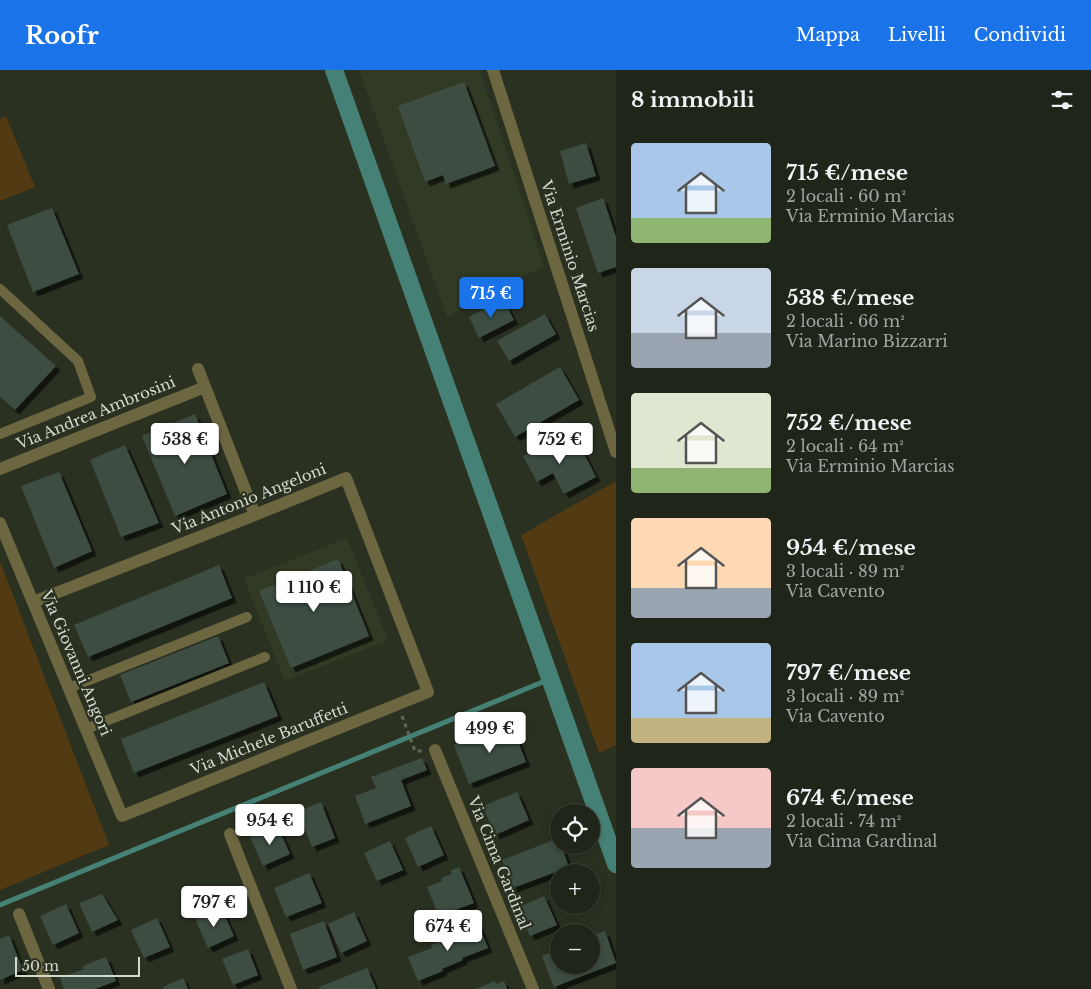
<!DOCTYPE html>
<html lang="it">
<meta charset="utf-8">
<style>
body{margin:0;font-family:"Libre Baskerville",serif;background:#2d3126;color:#f1f3f6;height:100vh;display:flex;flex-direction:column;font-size:19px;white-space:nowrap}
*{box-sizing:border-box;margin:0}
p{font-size:16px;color:#a2a5a2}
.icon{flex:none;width:28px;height:28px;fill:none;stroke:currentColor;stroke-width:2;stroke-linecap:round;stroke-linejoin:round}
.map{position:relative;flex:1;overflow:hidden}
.drawer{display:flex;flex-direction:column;background:#202519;width:475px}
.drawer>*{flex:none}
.fabs{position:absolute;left:550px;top:734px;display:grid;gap:10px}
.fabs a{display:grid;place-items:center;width:50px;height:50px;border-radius:50%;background:#202519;box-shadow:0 2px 8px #0003,0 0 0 1px #3d4238;font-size:25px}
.scale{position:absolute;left:15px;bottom:12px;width:125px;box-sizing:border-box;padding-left:5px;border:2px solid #d4d9cf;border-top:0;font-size:14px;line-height:18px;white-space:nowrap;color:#d4d9cf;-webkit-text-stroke:4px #2a3121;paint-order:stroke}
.price{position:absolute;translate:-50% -42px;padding:0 11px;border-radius:5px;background:#fff;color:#222;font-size:16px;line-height:32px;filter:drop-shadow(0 1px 2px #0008)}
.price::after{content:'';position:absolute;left:50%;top:30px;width:15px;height:11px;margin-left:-8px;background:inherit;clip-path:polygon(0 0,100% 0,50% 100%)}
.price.active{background:#1a73e8;color:#fff}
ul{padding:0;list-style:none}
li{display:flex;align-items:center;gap:15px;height:125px;padding:0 15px}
li span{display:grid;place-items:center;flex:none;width:140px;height:100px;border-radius:5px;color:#555}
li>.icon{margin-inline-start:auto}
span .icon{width:60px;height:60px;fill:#fffc;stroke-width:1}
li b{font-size:21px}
h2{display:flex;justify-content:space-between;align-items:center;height:60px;padding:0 15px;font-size:21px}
header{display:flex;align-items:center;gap:30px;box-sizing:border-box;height:70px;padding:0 25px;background:#1a73e8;color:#fff}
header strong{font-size:24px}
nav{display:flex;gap:28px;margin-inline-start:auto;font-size:18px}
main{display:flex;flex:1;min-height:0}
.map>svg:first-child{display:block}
.built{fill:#303a24}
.green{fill:#523a12}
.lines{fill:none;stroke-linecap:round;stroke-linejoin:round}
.stream{stroke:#468176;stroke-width:5}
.canal{stroke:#468176;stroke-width:18}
.building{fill:#3d4e42;filter:url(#shadow)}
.path{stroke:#62685a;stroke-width:3;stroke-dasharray:4 4;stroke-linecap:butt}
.lane{stroke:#6c6741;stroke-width:10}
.street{stroke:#6c6741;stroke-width:12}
.labels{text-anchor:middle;stroke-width:4.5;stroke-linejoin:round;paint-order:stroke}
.street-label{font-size:15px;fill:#d4d9cf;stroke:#2a3121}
</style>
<header>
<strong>Roofr</strong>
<nav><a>Mappa</a><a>Livelli</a><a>Condividi</a></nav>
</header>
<main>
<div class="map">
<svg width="616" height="919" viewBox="0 0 616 919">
<defs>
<filter id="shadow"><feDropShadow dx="4.5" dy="4.5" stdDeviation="0" flood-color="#0009"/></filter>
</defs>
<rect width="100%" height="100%" fill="#2a3121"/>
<!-- built -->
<path class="built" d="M 359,0 L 480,0 L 544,196 L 447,247 Z
M 347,468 L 388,570 L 285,611 L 244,509 Z"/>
<!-- green -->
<path class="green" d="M 6,46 L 35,117 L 0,131 L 0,49 Z
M 616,411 L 616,675 L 599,683 L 521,465 Z
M 0,491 L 109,775 L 0,820 Z"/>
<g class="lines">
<!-- stream -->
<path class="stream" d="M 0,835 L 550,609"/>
<!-- canal -->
<path class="canal" d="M 334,0 L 616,794"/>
</g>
<!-- building -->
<path class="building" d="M 464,12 L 495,96 L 446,114 L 443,105 L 425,112 L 398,36 Z
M 586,73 L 596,106 L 569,114 L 560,81 Z
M 603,128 L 616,167 L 616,197 L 598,203 L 576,138 Z
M 52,138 L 79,204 L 33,222 L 7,155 Z
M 503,229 L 514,250 L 479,268 L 469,247 Z
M 545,244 L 556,264 L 509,291 L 497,271 Z
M 0,246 L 56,296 L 15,340 L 0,327 Z
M 560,297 L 579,330 L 515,367 L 496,334 Z
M 195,344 L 227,424 L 175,446 L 142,366 Z
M 559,367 L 568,384 L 581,378 L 596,407 L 564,424 L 553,403 L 537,412 L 523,386 Z
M 125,375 L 159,453 L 121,467 L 90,390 Z
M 59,402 L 92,481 L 54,498 L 21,416 Z
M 338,489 L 369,566 L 291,598 L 259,521 Z
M 219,495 L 232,528 L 88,587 L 74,555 Z
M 218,566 L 229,593 L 131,632 L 120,605 Z
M 264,612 L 278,646 L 134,703 L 121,669 Z
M 511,653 L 526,692 L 469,714 L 454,675 Z
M 422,688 L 427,700 L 401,710 L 411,736 L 365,754 L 355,726 L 376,718 L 371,707 Z
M 517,722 L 529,750 L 495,765 L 483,736 Z
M 321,732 L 335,768 L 312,777 L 298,742 Z
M 277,755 L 290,784 L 263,796 L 250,767 Z
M 431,756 L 444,785 L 418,797 L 405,768 Z
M 559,768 L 559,775 L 561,775 L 569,797 L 513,818 L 502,790 Z
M 390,771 L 403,800 L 377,811 L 364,783 Z
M 459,797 L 474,833 L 439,846 L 427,817 L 442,811 L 441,808 L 452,804 L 450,801 Z
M 309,803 L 322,833 L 286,847 L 274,818 Z
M 102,824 L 118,850 L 92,862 L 79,833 Z
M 544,826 L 557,855 L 530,866 L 517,838 Z
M 66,834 L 79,863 L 53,875 L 40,846 Z
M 221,837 L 234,866 L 208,878 L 195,849 Z
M 354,842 L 367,871 L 341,883 L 328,854 Z
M 157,848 L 170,877 L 144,888 L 131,860 Z
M 324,851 L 337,887 L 303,900 L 290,864 Z
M 478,853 L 488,878 L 462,888 L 463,890 L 442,899 L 443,901 L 418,911 L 408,887 L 432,878 L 431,875 L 452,866 L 451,864 Z
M 605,861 L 616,893 L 554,917 L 542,886 L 559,879 L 559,895 L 591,895 L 591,866 Z
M 9,865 L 23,900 L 0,910 L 0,869 Z
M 248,879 L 258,905 L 233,915 L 222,889 Z
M 106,887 L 116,911 L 95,919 L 64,919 L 60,908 L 84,899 L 83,896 Z
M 367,898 L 376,919 L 320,919 L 319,917 Z
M 183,908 L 188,919 L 164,919 L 163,917 Z
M 495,911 L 496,914 L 504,911 L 507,919 L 476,919 Z"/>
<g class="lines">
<!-- path -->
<path class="path" d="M 402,646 L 415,681 L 422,681"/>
<!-- lane -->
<path class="lane" d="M 0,219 L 78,291 L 91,327 L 0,364
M 69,618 L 247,547
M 86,659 L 265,587"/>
<!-- street -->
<path class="street" d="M 493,0 L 616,382
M 198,299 L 255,445
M 0,399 L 205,317
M 0,453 L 122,746 L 428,622 L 346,408 L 245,449 L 33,532
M 435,680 L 533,919
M 230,764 L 291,919
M 19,844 L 49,919"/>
</g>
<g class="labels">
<!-- street labels -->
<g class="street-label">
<text transform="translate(570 186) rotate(72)" y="5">Via Erminio Marcias</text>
<text transform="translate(96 343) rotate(-22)" y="5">Via Andrea Ambrosini</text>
<text transform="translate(249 429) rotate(-22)" y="5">Via Antonio Angeloni</text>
<text transform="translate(76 593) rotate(67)" y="5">Via Giovanni Angori</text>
<text transform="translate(269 669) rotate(-22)" y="5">Via Michele Baruffetti</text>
<text transform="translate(499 793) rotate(68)" y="5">Via Cima Gardinal</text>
</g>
</g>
</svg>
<div class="fabs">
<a><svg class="icon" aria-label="locate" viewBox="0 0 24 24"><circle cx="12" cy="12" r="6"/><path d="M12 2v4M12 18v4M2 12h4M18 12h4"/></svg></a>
<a>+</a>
<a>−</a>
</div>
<div class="scale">50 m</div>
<b class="price active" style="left:491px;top:249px">715 €</b>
<b class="price" style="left:185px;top:395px">538 €</b>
<b class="price" style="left:560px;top:395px">752 €</b>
<b class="price" style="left:314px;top:543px">1 110 €</b>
<b class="price" style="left:490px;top:684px">499 €</b>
<b class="price" style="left:270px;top:776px">954 €</b>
<b class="price" style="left:214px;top:858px">797 €</b>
<b class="price" style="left:448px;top:882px">674 €</b>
</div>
<section class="drawer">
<h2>8 immobili<svg class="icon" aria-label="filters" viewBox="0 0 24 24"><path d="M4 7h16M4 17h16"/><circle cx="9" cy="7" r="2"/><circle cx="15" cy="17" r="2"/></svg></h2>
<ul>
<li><span style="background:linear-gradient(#a9c7e8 75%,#8fb573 0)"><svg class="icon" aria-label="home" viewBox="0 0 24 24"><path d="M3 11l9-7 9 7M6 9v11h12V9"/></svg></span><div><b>715 €/mese</b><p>2 locali · 60 m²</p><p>Via Erminio Marcias</p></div></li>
<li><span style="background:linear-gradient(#c9d6e8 65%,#9aa5b1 0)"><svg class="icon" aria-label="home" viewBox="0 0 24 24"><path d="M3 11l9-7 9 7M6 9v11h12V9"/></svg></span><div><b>538 €/mese</b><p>2 locali · 66 m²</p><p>Via Marino Bizzarri</p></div></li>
<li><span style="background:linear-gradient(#dfe7d0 75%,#8fb573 0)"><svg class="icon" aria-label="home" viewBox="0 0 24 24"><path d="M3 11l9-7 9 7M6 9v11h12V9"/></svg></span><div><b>752 €/mese</b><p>2 locali · 64 m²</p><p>Via Erminio Marcias</p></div></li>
<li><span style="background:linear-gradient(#ffd9b3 70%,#9aa5b1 0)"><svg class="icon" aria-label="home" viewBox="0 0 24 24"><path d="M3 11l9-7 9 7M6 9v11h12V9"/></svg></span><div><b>954 €/mese</b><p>3 locali · 89 m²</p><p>Via Cavento</p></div></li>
<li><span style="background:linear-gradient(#a9c7e8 75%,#c2b280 0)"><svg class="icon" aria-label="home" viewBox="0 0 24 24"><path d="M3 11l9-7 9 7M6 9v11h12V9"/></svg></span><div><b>797 €/mese</b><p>3 locali · 89 m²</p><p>Via Cavento</p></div></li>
<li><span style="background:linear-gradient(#f6c9c9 60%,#9aa5b1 0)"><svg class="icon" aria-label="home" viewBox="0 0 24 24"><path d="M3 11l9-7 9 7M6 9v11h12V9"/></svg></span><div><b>674 €/mese</b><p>2 locali · 74 m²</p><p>Via Cima Gardinal</p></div></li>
</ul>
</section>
</main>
